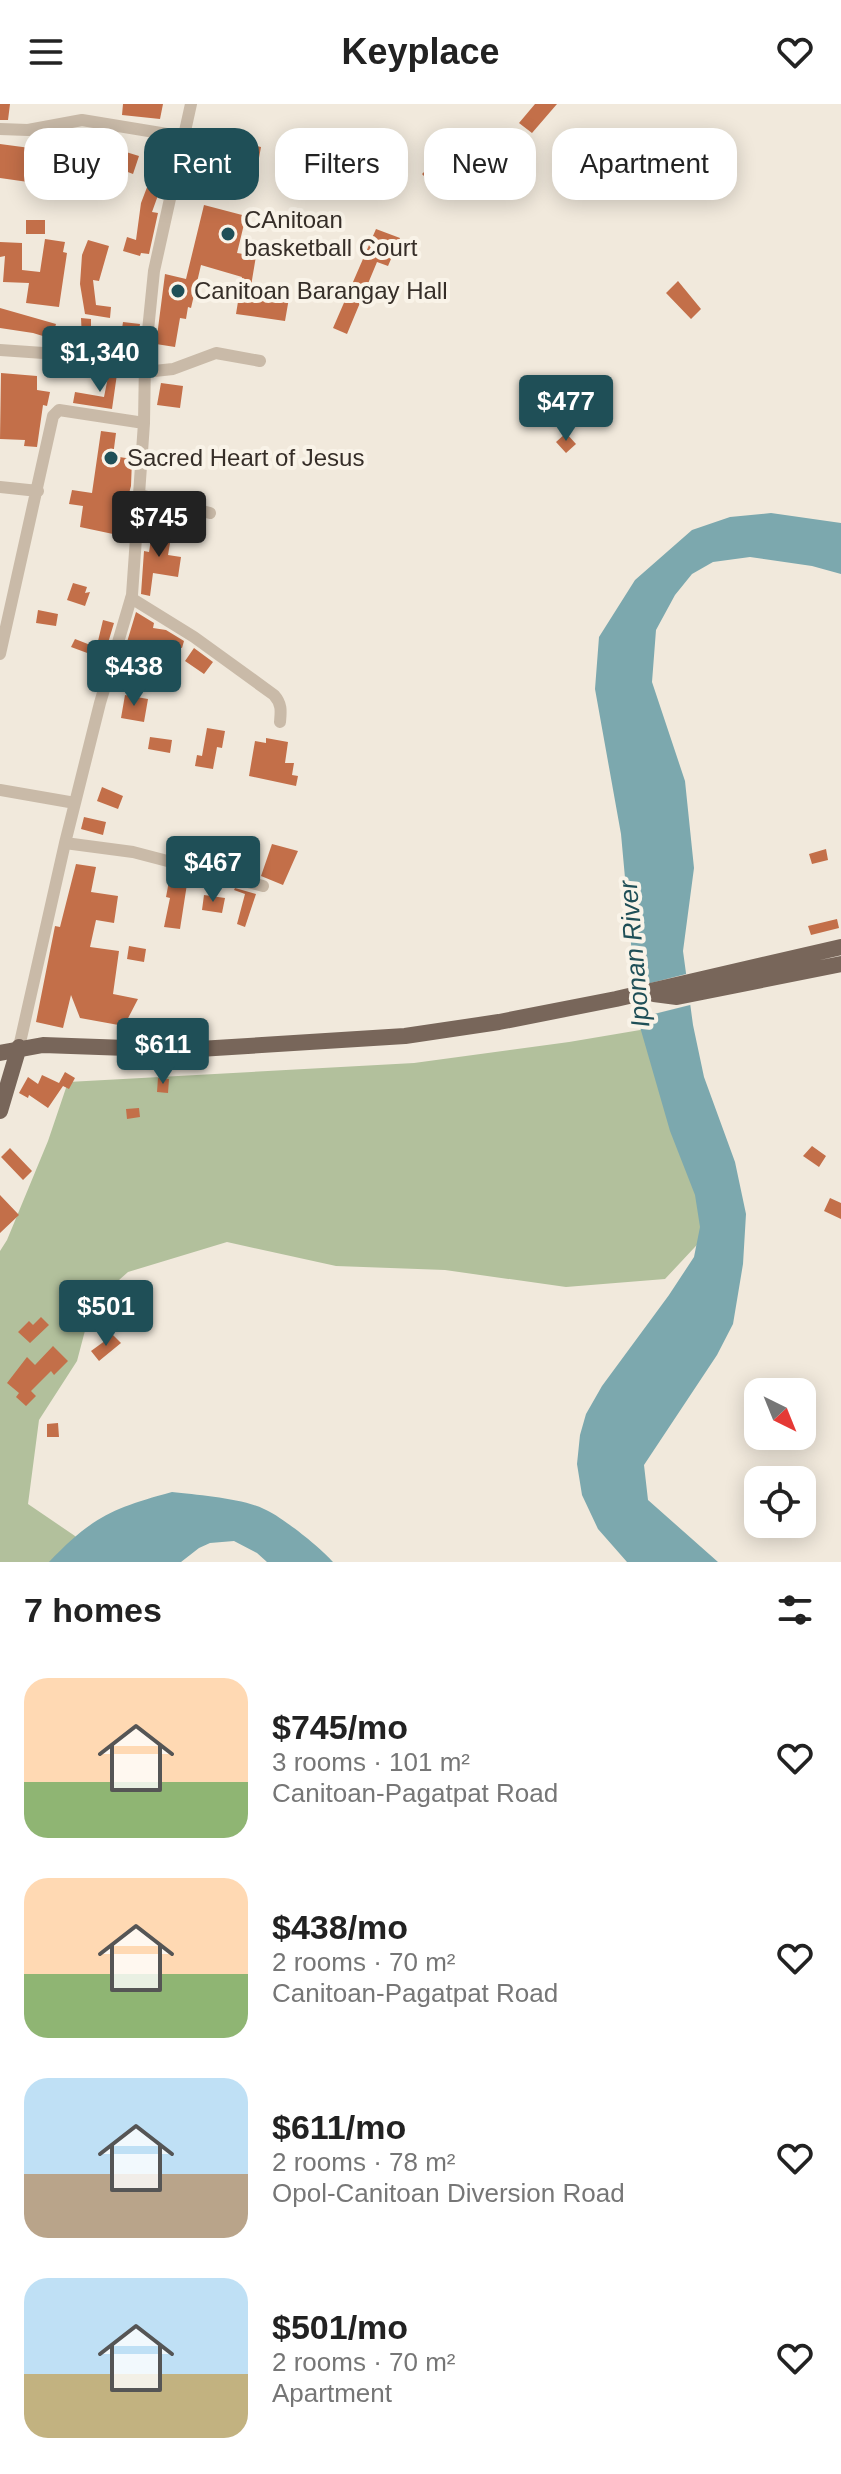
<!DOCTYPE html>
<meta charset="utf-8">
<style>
body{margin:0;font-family:Arial,sans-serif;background:#f6f6f6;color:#222;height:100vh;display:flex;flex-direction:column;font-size:30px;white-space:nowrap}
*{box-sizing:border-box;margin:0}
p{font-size:26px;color:#767676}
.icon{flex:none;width:44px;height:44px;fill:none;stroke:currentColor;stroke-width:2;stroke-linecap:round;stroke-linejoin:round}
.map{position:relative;height:1458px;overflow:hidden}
.drawer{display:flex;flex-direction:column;background:#fff;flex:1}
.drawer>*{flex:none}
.top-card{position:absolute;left:24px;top:24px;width:794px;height:72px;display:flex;gap:16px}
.needle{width:52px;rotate:137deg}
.controls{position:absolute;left:744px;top:1274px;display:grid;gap:16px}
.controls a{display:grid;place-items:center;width:72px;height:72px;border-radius:16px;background:#fff;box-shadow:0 4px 20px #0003;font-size:40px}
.price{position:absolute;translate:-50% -68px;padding:0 18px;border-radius:8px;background:#1f4f57;color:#fff;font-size:26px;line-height:52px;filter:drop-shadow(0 2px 4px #0008)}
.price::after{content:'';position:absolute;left:50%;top:48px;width:24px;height:18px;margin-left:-12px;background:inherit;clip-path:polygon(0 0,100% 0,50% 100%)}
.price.current{background:#222;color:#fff}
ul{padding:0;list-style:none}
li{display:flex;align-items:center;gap:24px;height:200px;padding:0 24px}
li span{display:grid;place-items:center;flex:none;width:224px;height:160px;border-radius:24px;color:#555}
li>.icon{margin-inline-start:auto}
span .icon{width:96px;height:96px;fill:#fffc;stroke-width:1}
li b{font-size:34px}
h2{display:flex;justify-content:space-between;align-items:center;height:96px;padding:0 24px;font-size:34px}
.pill{padding:0 28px;border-radius:24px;background:#fff;box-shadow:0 4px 20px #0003;font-size:28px;line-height:72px}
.pill.current{background:#1f4f57;color:#fff}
header{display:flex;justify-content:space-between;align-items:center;height:104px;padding:0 24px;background:#fff;font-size:36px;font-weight:700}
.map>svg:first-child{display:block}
.green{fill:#b2c09c}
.water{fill:#7ca8ae}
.pier{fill:#f1e9dc}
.building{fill:#c36f49}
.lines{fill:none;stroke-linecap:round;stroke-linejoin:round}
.minor{stroke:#c9baa8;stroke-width:12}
.major{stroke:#78665a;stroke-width:16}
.poi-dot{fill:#1f4f57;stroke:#f9f3e8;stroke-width:3}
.labels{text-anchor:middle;stroke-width:8;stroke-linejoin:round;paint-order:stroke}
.poi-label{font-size:24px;fill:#362e28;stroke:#f9f3e8;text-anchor:start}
.water-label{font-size:26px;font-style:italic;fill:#1f4f57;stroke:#f9f3e8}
</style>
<header><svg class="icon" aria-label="menu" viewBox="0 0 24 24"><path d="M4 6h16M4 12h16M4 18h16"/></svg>Keyplace<svg class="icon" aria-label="heart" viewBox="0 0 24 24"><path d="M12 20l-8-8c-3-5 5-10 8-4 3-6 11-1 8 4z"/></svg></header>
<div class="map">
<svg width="841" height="1458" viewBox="0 0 841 1458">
<rect width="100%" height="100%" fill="#f1e9dc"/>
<!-- green -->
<path class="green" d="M 652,924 L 709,1128 L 665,1175 L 566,1183 L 445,1166 L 336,1162 L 227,1138 L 128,1168 L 92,1200 L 77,1257 L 39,1316 L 28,1400 L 75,1432 L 100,1458 L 0,1458 L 0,1147 L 7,1136 L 48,1037 L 68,978 L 414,959 L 569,938 Z"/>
<!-- water -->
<path class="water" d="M 771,409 L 841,419 L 841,470 L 812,462 L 750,453 L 713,458 L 692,470 L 675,491 L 656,526 L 652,578 L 685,677 L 694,764 L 683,847 L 693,921 L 704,973 L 735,1058 L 746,1110 L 743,1160 L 733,1220 L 717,1251 L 644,1361 L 648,1396 L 718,1458 L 627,1458 L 598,1425 L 582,1391 L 577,1360 L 580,1331 L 586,1310 L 602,1282 L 669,1191 L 694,1153 L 700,1123 L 695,1091 L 670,1027 L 638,916 L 621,730 L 595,585 L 599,533 L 635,476 L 692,426 L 730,413 Z
M 172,1388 C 198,1391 241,1394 264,1405 C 281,1412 321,1444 333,1458 L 267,1458 L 257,1449 L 234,1437 L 210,1439 L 199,1444 L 181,1458 L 49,1458 C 92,1413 113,1404 172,1388 Z"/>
<!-- pier -->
<path class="pier" d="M 690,869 L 694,900 L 634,915 L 631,884 Z"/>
<!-- building -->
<path class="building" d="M 0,0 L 10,0 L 8,16 L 0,16 Z
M 123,0 L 163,0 L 160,15 L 122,11 Z
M 535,0 L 557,0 L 532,29 L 519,19 Z
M 94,27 L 112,30 L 101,61 L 84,55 Z
M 331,28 L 372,61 L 364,70 L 325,35 Z
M 452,29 L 458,34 L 461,31 L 476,46 L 466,56 L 456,46 L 440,62 L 429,52 Z
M 232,37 L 261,43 L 257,65 L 246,64 L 242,90 L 220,88 L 224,59 L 227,60 Z
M 0,40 L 60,48 L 56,82 L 0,74 Z
M 126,48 L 139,52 L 133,70 L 120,65 Z
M 432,60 L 442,71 L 432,80 L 422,70 Z
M 149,78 L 161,83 L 152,108 L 158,109 L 149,150 L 141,149 L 140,152 L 123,147 L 127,133 L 136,136 L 141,99 Z
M 204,101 L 246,112 L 237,149 L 256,152 L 250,188 L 289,194 L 285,217 L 236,210 L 242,173 L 201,161 L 191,204 L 188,203 L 186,215 L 180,214 L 175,243 L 156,240 L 165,170 L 186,175 Z
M 26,116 L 45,116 L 45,130 L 26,130 Z
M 376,125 L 400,134 L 388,162 L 377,158 L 347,230 L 333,224 Z
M 45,135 L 65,138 L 63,148 L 67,149 L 59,203 L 26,199 L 29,179 L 3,178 L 5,152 L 0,153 L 0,138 L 22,139 L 22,166 L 40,168 Z
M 88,136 L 109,142 L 99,177 L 93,176 L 96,201 L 111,203 L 110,214 L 85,210 L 80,180 L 82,151 Z
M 678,177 L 701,205 L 691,215 L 666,189 Z
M 0,204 L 56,220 L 54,227 L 77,231 L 75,242 L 55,241 L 56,236 L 33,229 L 0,224 Z
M 81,214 L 91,215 L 91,237 L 82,235 Z
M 123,218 L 140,220 L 136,246 L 119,245 Z
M 110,263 L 118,263 L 112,305 L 73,299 L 75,288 L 104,293 Z
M 1,269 L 37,272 L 37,286 L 50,288 L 47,302 L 43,301 L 37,343 L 24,342 L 25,336 L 0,335 Z
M 161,279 L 183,282 L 180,304 L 157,301 Z
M 101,327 L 116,329 L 113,352 L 132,355 L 131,382 L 128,393 L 121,392 L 113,430 L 80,423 L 83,402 L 69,400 L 72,386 L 92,389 Z
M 566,329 L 576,340 L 566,349 L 556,338 Z
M 153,423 L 172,427 L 168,451 L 181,453 L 178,473 L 153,469 L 150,492 L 141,490 L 144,447 L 149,448 Z
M 73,479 L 87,483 L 85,489 L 90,488 L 85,502 L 67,496 Z
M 38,506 L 58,510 L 56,522 L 36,519 Z
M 136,508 L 154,519 L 153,524 L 166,526 L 184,537 L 182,544 L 151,539 L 146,574 L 129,572 L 133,550 L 124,548 Z
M 103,516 L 114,519 L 102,559 L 88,554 L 90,550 L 71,543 L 75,535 L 93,542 L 94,537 L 98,537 Z
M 194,544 L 213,558 L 204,570 L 185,557 Z
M 125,591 L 148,595 L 144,618 L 121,614 Z
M 207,624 L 225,627 L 222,644 L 217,643 L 213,665 L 195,662 L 197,651 L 202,652 Z
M 150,633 L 172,636 L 170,649 L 148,645 Z
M 266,634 L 288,638 L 285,659 L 294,659 L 292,671 L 298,672 L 296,682 L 249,672 L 255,637 L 266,639 Z
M 102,683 L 123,692 L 118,705 L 97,697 Z
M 84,713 L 106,718 L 103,731 L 81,725 Z
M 181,738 L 208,742 L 205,758 L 179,751 Z
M 272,740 L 298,747 L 283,781 L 261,772 Z
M 826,745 L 828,756 L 812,760 L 809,750 Z
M 76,760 L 96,763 L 91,788 L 118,792 L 114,819 L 96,816 L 90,843 L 119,847 L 113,890 L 138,895 L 124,922 L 80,914 L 71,891 L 63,924 L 36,918 L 55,822 L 60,823 Z
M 169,777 L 187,780 L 180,825 L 164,823 L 170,794 L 166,793 Z
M 235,784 L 256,790 L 245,823 L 237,820 L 245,790 L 234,786 Z
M 204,791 L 225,794 L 222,809 L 202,806 Z
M 837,815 L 839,824 L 811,831 L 808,822 Z
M 129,842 L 146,845 L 144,858 L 127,855 Z
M 65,968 L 75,974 L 69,985 L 63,982 L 48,1004 L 29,991 L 28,994 L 19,989 L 28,973 L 38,980 L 42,971 L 59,979 Z
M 158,974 L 169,975 L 168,989 L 157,988 Z
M 139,1004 L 140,1013 L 127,1015 L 126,1005 Z
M 812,1042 L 826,1052 L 819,1063 L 803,1052 Z
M 10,1044 L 32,1067 L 23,1076 L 1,1053 Z
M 0,1091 L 19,1111 L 0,1129 Z
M 830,1094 L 841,1099 L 841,1115 L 824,1107 Z
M 41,1213 L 49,1221 L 30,1239 L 18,1228 L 29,1217 L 33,1221 Z
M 113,1231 L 121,1239 L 99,1257 L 91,1247 Z
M 53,1242 L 68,1257 L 54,1271 L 51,1267 L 31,1287 L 36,1292 L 26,1302 L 16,1293 L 19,1289 L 7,1279 L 27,1253 L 35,1261 Z
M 58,1319 L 59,1333 L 47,1333 L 47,1320 Z"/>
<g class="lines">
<!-- minor -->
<path class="minor" d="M 0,25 L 28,26 L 82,16 L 185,33
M 0,246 L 145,256
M 145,268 L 173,265 L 216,249 L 260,257
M 0,383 L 38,387
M 140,391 L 210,409
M 131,494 L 194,533 L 274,591 C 282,600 281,607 280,618
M 0,550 L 53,312 L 59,306 L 144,319
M 0,686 L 75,699
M 65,739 L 133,748 L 263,782
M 19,943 L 65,739 L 100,599 L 132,491 L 144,319 L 145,256 L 154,167 L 191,0"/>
<!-- major -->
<path class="major" d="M 654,890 L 677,893 L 841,860
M 0,949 L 43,941 L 183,946 L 405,932 L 499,918 L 616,895 L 841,843
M 0,1007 L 19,943"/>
</g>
<!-- markers -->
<g class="poi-dot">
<circle cx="228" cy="130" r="8"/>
<circle cx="178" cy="187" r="8"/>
<circle cx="111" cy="354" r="8"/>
</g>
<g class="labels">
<!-- poi labels -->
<g class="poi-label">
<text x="244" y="124">CAnitoan<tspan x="244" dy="28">basketball Court</tspan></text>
<text x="194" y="195">Canitoan Barangay Hall</text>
<text x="127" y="362">Sacred Heart of Jesus</text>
</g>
<!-- water labels -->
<g class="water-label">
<text transform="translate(634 850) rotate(-95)" y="9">Iponan River</text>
</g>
</g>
</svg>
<div class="controls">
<a><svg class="needle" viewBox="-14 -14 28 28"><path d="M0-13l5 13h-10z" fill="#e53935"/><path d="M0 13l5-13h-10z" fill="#767676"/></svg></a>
<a><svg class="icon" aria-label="locate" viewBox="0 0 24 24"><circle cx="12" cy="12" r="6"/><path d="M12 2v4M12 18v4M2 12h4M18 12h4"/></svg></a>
</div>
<b class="price" style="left:100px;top:290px">$1,340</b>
<b class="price" style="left:566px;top:339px">$477</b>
<b class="price current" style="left:159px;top:455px">$745</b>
<b class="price" style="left:134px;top:604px">$438</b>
<b class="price" style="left:213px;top:800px">$467</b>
<b class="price" style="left:163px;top:982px">$611</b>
<b class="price" style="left:106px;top:1244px">$501</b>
<div class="top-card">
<a class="pill">Buy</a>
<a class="pill current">Rent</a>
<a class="pill">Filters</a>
<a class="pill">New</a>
<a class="pill">Apartment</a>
</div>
</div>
<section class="drawer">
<h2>7 homes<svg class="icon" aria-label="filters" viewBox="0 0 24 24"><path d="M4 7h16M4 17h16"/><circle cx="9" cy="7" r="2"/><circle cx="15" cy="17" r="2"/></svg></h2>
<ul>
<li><span style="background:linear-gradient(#ffd9b3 65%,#8fb573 0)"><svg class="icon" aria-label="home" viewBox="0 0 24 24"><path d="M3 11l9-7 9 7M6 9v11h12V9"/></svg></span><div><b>$745/mo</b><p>3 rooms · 101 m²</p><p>Canitoan-Pagatpat Road</p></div><svg class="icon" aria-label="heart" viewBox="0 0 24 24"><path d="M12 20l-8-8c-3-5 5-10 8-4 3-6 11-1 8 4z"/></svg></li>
<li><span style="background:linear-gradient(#ffd9b3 60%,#8fb573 0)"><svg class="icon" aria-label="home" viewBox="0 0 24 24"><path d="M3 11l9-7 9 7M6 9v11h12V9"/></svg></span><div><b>$438/mo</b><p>2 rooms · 70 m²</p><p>Canitoan-Pagatpat Road</p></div><svg class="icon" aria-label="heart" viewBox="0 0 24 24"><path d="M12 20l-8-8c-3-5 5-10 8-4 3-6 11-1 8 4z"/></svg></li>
<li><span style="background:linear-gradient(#bfe0f5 60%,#b9a48a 0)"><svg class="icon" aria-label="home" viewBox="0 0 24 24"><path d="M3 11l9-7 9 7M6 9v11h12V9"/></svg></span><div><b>$611/mo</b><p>2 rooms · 78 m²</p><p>Opol-Canitoan Diversion Road</p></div><svg class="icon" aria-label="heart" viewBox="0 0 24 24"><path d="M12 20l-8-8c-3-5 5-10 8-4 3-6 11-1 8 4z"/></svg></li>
<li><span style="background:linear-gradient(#bfe0f5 60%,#c2b280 0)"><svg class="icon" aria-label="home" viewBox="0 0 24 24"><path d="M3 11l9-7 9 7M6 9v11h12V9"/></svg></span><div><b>$501/mo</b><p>2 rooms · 70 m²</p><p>Apartment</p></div><svg class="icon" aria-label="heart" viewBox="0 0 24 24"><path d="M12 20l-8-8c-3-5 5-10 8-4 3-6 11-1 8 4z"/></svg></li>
</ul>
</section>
